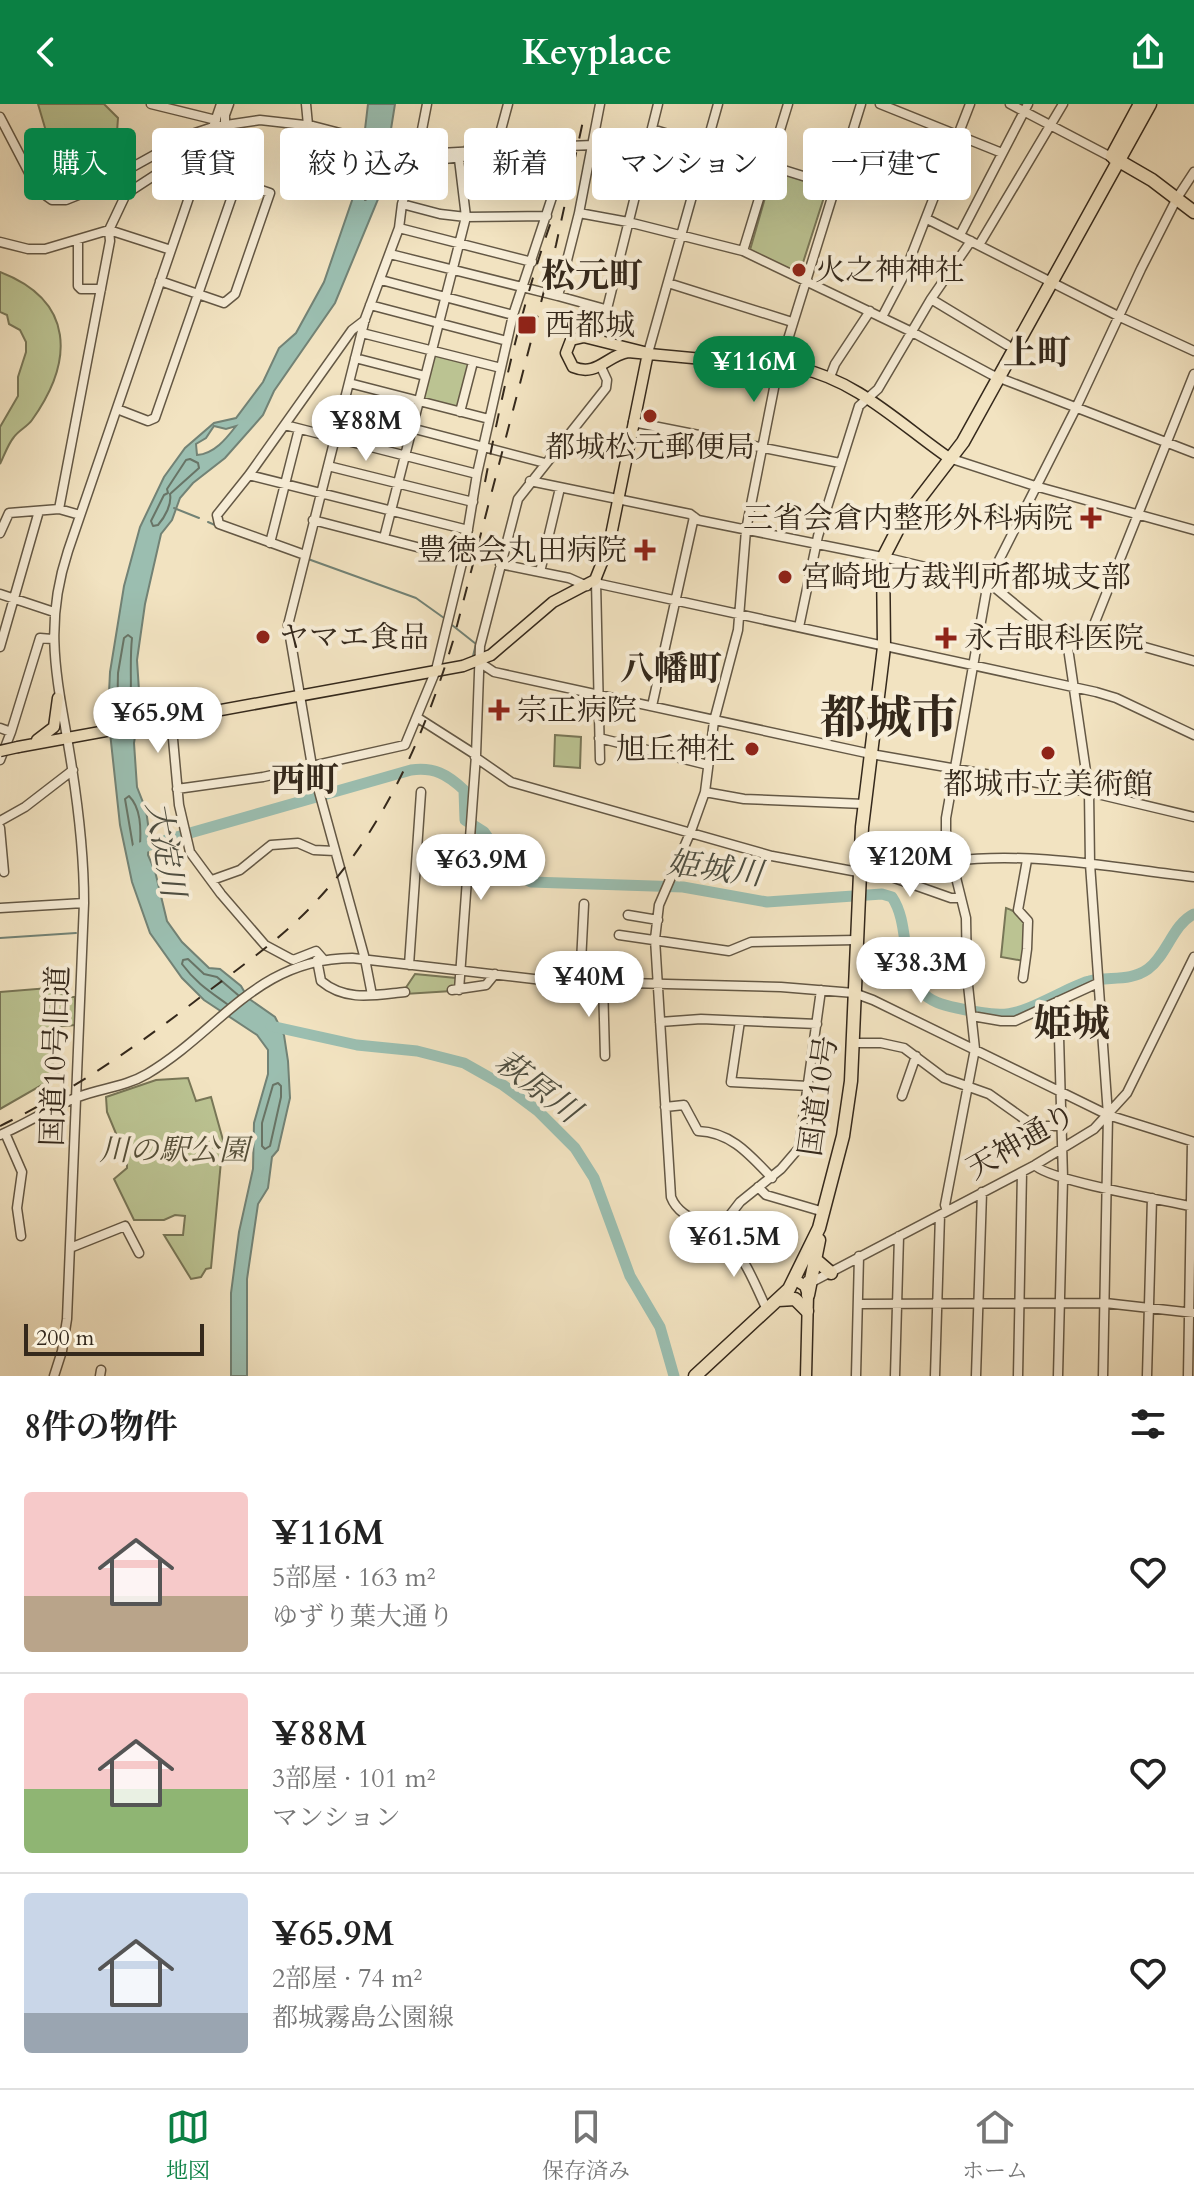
<!DOCTYPE html>
<html lang="ja">
<meta charset="utf-8">
<style>
body{margin:0;font-family:Cardo,"Noto Serif JP",serif;background:#f2f2f2;color:#222;height:100vh;display:flex;flex-direction:column;font-size:30px;white-space:nowrap}
*{box-sizing:border-box;margin:0}
p{font-size:26px;color:#767676}
.icon{flex:none;width:44px;height:44px;fill:none;stroke:currentColor;stroke-width:2;stroke-linecap:round;stroke-linejoin:round}
.map{position:relative;height:1272px;overflow:hidden}
.side{display:flex;flex-direction:column;background:#fff;flex:1}
.side>*{flex:none}
.hud{position:absolute;left:24px;top:24px;width:1146px;height:72px;display:flex;gap:16px}
.scale{position:absolute;left:24px;bottom:20px;width:180px;box-sizing:border-box;padding-left:8px;border:4px solid #35291c;border-top:0;font-size:22px;line-height:28px;white-space:nowrap;color:#35291c;-webkit-text-stroke:6px #f7edd7;paint-order:stroke}
.price{position:absolute;translate:-50% -68px;padding:0 18px;border-radius:28px;background:#fff;color:#222;font-size:26px;line-height:52px;filter:drop-shadow(0 2px 4px #0008)}
.price::after{content:'';position:absolute;left:50%;top:48px;width:24px;height:18px;margin-left:-12px;background:inherit;clip-path:polygon(0 0,100% 0,50% 100%)}
.price.active{background:#0b8043;color:#fff}
ul{padding:0;list-style:none}
li{display:flex;align-items:center;gap:24px;height:200px;padding:0 24px}
li+li{border-top:2px solid #e0e0e0}
li span{display:grid;place-items:center;flex:none;width:224px;height:160px;border-radius:8px;color:#555}
li>.icon{margin-inline-start:auto}
span .icon{width:96px;height:96px;fill:#fffc;stroke-width:1}
li b{font-size:34px}
h2{display:flex;justify-content:space-between;align-items:center;height:96px;padding:0 24px;font-size:34px}
.tag{padding:0 28px;border-radius:8px;background:#fff;box-shadow:0 8px 32px #0002;font-size:28px;line-height:72px}
.tag.active{background:#0b8043;color:#fff}
header{display:flex;justify-content:space-between;align-items:center;height:104px;padding:0 24px;background:#0b8043;color:#fff;font-size:36px;font-weight:600}
.menu{display:flex;justify-content:space-around;align-items:center;height:112px;border-top:2px solid #e0e0e0;background:#fff;font-size:22px;color:#767676}
.menu a{display:grid;justify-items:center;gap:4px}
.menu .active{color:#0b8043}
.map>svg:first-child{display:block}
.green{fill:#bbc392;stroke:#787657;stroke-width:2}
.water{fill:#9bbeb0;stroke:#728275;stroke-width:2;fill-rule:evenodd}
.lines{fill:none;stroke-linecap:round;stroke-linejoin:round}
.shore{stroke:#687466;stroke-width:2}
.stream{stroke:#728275;stroke-width:2}
.river{stroke:#9bbeb0;stroke-width:11}
.minor-casing{stroke:#645845;stroke-width:11}
.major-casing{stroke:#35291c;stroke-width:13}
.highway-casing{stroke:#35291c;stroke-width:15}
.minor{stroke:#f7edd7;stroke-width:8}
.major{stroke:#f2e3c1;stroke-width:10}
.highway{stroke:#f2e3c1;stroke-width:12}
.rail{stroke:#35291c;stroke-width:2;stroke-dasharray:14 14;stroke-linecap:butt}
.major-bridge-casing{stroke:#35291c;stroke-width:13;stroke-linecap:butt}
.major-bridge{stroke:#f2e3c1;stroke-width:10}
.poi-dot{fill:#8f2418;stroke:#f7edd7;stroke-width:3}
.labels{text-anchor:middle;stroke-width:8;stroke-linejoin:round;paint-order:stroke}
.poi-label{font-size:30px;fill:#35291c;stroke:#f7edd7;text-anchor:start}
.street-label{font-size:30px;fill:#35291c;stroke:#f7edd7}
.park-label{font-size:30px;font-style:italic;fill:#56503a;stroke:#f7edd7}
.water-label{font-size:32px;font-style:italic;fill:#4e4e41;stroke:#f7edd7}
.quarter-label{font-size:34px;font-weight:bold;fill:#35291c;stroke:#f7edd7}
.district-label{font-size:38px;font-weight:bold;fill:#35291c;stroke:#f7edd7}
.town-label{font-size:46px;font-weight:bold;fill:#35291c;stroke:#f7edd7}
</style>
<header><svg class="icon" aria-label="back" viewBox="0 0 24 24"><path d="M15 5l-7 7 7 7"/></svg>Keyplace<svg class="icon" aria-label="share" viewBox="0 0 24 24"><path d="M12 15V3M7 8l5-5 5 5M5 13v7h14v-7"/></svg></header>
<div class="map">
<svg width="1194" height="1272" viewBox="0 0 1194 1272">
<rect width="100%" height="100%" fill="#f2e3c1"/>
<filter id="stains"><feTurbulence type="fractalNoise" baseFrequency=".0025" numOctaves="4"/><feColorMatrix values="0 0 0 0 .2 0 0 0 0 .09 0 0 0 0 .02 0 0 0 .5 -.17"/></filter>
<radialGradient id="worn" r=".72"><stop offset=".6" stop-color="#630" stop-opacity="0"/><stop offset="1" stop-color="#630" stop-opacity=".3"/></radialGradient>
<!-- green -->
<path class="green" d="M 38,0 L 104,0 L 118,14 L 117,28 L 80,43 L 48,34 Z
M 773,66 L 827,84 L 799,171 L 750,146 Z
M 0,168 C 75,197 74,257 32,316 C 27,323 19,326 14,333 C 8,340 4,352 0,360 L 0,323 L 18,292 L 18,273 L 26,248 L 26,238 L 20,226 L 9,220 L 7,211 L 0,208 Z
M 431,247 L 473,258 L 460,308 L 418,297 Z
M 555,631 L 581,633 L 580,664 L 554,662 Z
M 1006,804 C 1032,812 1025,834 1024,857 L 1001,853 Z
M 415,870 L 456,874 L 456,884 L 452,887 L 405,890 L 405,885 Z
M 61,883 L 63,893 L 75,893 L 75,921 L 52,923 L 56,955 L 52,958 L 59,971 L 0,1005 L 0,888 Z
M 188,974 L 196,997 L 211,993 L 223,1036 L 211,1164 L 206,1165 L 201,1173 L 191,1175 L 164,1131 L 183,1131 L 185,1112 L 175,1111 L 164,1116 L 134,1116 L 114,1075 L 127,1064 L 127,1056 L 107,1008 L 106,993 L 156,976 Z"/>
<!-- water -->
<path class="water" d="M 368,0 L 395,0 L 381,88 L 335,199 L 274,287 L 263,311 L 225,354 L 193,379 L 180,394 L 172,416 L 161,430 L 145,500 L 137,556 L 140,602 L 134,639 L 137,683 L 146,706 L 149,727 L 148,751 L 155,767 L 167,817 L 182,838 L 209,864 L 220,865 L 241,882 L 248,894 L 275,913 L 284,931 L 288,957 L 290,994 L 278,1046 L 272,1053 L 268,1084 L 258,1100 L 247,1175 L 247,1272 L 231,1272 L 231,1189 L 239,1128 L 253,1065 L 254,1019 L 268,970 L 268,946 L 257,931 L 204,896 L 182,874 L 150,829 L 132,778 L 120,721 L 108,610 L 110,568 L 124,482 L 140,423 L 164,373 L 185,344 L 214,319 L 236,314 L 263,278 L 279,244 L 296,229 L 324,178 L 359,76 ZM 214,322 L 226,325 L 236,322 C 226,335 214,350 197,351 L 196,340 L 206,334 Z"/>
<g class="lines">
<!-- shore -->
<path class="shore" d="M 370,43 L 367,77 L 362,91 L 365,96 L 369,94 L 373,85 L 380,46
M 190,355 L 198,359 L 199,364 L 170,390 C 172,400 165,413 158,421 L 153,422 L 151,417 L 164,391 L 168,389 L 167,385 L 186,356 Z
M 117,618 L 118,569 L 124,534 L 128,531 L 132,534 C 129,562 133,589 129,616
M 129,692 C 141,704 141,724 140,741 L 137,744 L 133,742 L 125,695 Z
M 227,900 C 209,887 196,879 182,860 L 183,856 L 188,855 L 204,870 L 217,873 L 238,891
M 278,979 L 281,982 L 281,993 L 270,1042 L 265,1045 L 262,1042 L 262,1019 L 273,981 Z"/>
<!-- stream -->
<path class="stream" d="M 174,404 L 199,414
M 208,418 L 215,421
M 308,455 L 416,494 L 444,514
M 452,521 L 476,540 L 473,552
M 0,834 L 76,829"/>
<!-- river -->
<path class="river" d="M 190,729 L 411,666 C 434,663 447,670 464,686 L 465,716 L 484,728 L 510,765 L 531,778 L 683,783 L 767,798 L 882,790 L 892,793 C 910,820 900,860 920,886 C 930,898 943,901 957,904 C 1009,916 1015,911 1061,889 C 1070,885 1080,879 1089,877 C 1109,872 1130,878 1148,865 C 1167,851 1173,820 1194,810
M 137,745 L 180,732
M 271,922 L 357,941 L 417,947 L 464,959 L 503,981 L 538,1007 L 575,1044 L 594,1074 L 630,1172 L 660,1223 L 674,1272"/>
<defs>
<path id="minor" d="M 151,0 L 216,16
M 306,0 L 308,21
M 427,0 L 419,41 L 422,46 L 428,47
M 600,0 L 579,109 L 558,192 L 605,205
M 880,0 L 1002,49
M 1010,0 L 1111,53
M 0,13 L 38,86 L 52,96 L 66,96 L 91,86 L 192,30 L 213,23 L 260,16 L 313,22 L 421,50 L 477,47
M 225,21 L 225,11 L 229,0
M 652,25 L 835,82
M 469,43 L 489,41 L 499,45
M 494,45 L 593,41 L 644,53
M 499,45 L 498,37 L 508,0
M 402,100 L 440,110 L 466,113 L 547,112
M 579,109 L 628,118 L 743,147 L 912,228 L 992,271 L 1194,349
M 927,115 L 1118,212 L 1194,247
M 399,124 L 532,158
M 960,131 L 1028,0
M 78,136 L 78,182 L 81,185 L 101,185
M 0,138 L 28,145 L 45,145 L 109,126 L 171,146
M 979,141 L 1063,0
M 743,147 L 788,0
M 390,150 L 558,192
M 381,176 L 513,211
M 160,177 L 224,199 L 235,190 L 270,89 L 199,65
M 668,179 L 792,218
M 931,195 L 1007,241
M 370,201 L 507,237
M 882,213 L 903,173 L 970,0
M 362,229 L 501,264
M 599,237 L 658,0
M 648,249 L 718,0
M 355,254 L 425,272
M 830,273 L 835,260 L 870,207
M 349,279 L 489,315
M 117,305 L 148,317 L 155,314 L 237,78
M 342,306 L 545,359
M 460,308 L 473,258
M 633,318 L 840,359
M 285,321 L 477,370
M 949,354 L 1035,382 L 1194,426
M 328,362 L 473,398
M 249,371 L 468,426
M 530,377 L 690,410 L 698,416 L 892,455 L 988,478 L 1068,544 L 1089,688 L 1090,760 L 1108,1011 L 1103,1272
M 59,405 L 110,137 L 109,126 L 126,90 L 172,60 L 192,31
M 313,416 L 463,455
M 0,429 L 9,409 L 59,405 L 80,411
M 384,434 L 466,113 L 459,55
M 270,439 L 299,325
M 305,451 L 219,420 L 217,411 L 249,371 L 352,226 L 365,216
M 500,460 L 569,474 L 587,482
M 540,468 L 560,384
M 595,476 L 600,480 L 1096,588 L 1116,594 L 1194,631
M 596,477 L 600,656
M 0,490 L 54,508
M 799,523 L 818,432 L 859,302 L 878,285 L 931,195 L 971,137
M 1091,528 L 1194,557
M 0,543 L 39,407
M 1068,544 L 1091,528 L 1194,270
M 479,558 L 494,568 L 871,650 L 1089,688 L 1194,713
M 652,602 L 694,413
M 171,613 L 179,701 L 190,748 L 221,790 L 265,841 L 293,856 L 316,847 L 323,855
M 418,614 L 476,651
M 0,624 L 11,628 L 40,534 L 52,535
M 599,634 L 708,661
M 475,653 L 511,678 L 772,752 L 858,768 L 883,770 L 951,794 L 961,794
M 0,656 L 11,628
M 177,685 L 263,673 L 405,641 L 436,566 L 463,455 L 477,370 L 513,211 L 569,42
M 705,688 L 744,695 L 864,700
M 0,717 L 25,703 L 73,666
M 0,724 L 4,768
M 952,757 C 1032,747 1115,764 1194,773
M 212,776 L 240,766 L 271,741 L 298,739 L 314,746 L 335,747
M 0,804 L 84,799
M 628,811 L 658,816
M 619,831 L 729,847 L 751,838 L 856,836
M 317,856 L 321,877 C 346,898 375,891 405,888
M 409,861 L 421,688
M 1023,874 L 1027,845 L 1028,817 L 1018,806 L 1027,756
M 580,878 L 584,800
M 603,879 L 605,952
M 452,886 L 486,881 L 495,870
M 459,886 L 476,651 L 480,542 L 518,395 L 606,284 L 607,276 L 601,263
M 372,891 L 365,855 L 312,662 L 288,521 L 365,215 L 399,124 L 402,100 L 413,63 L 418,58 L 497,49 L 499,45
M 972,912 L 1001,917 L 1015,917 L 1098,879
M 740,917 L 731,978 L 808,982
M 660,918 L 701,915 L 817,920
M 853,939 L 881,939 L 904,944 L 944,974 L 989,990 L 1027,1017 L 1041,1022 L 1063,1022
M 902,992 L 916,952
M 665,1003 L 684,1001 L 698,1027 C 731,1028 750,1051 772,1074
M 5,1029 L 22,1068 L 17,1104 L 21,1132
M 0,1031 C 26,1020 51,1003 78,993 C 101,984 125,983 147,970 C 221,926 256,855 352,854 L 551,877 L 781,883 L 854,889 L 873,896 L 1108,1011 L 1194,1038
M 1035,1061 C 1045,1076 1169,1097 1194,1103
M 758,1083 L 766,1091 L 824,1108
M 947,1107 L 945,1101 L 975,945 L 967,872 L 966,814 L 946,733 L 946,714 L 988,478 L 1076,304 L 1141,165 L 1177,94 L 1194,68
M 721,1129 L 730,1111 L 740,1098 L 781,1065 L 799,1044 L 821,886
M 70,1144 L 125,1122 L 139,1149
M 807,1177 L 812,1178 L 1035,1061 L 1094,1025 L 1127,989 L 1194,853
M 859,1200 L 1105,1199 L 1194,1209
M 767,1206 C 756,1182 745,1154 726,1134 C 710,1118 680,1117 671,1093 L 655,835 L 659,801 L 691,727 L 705,688 L 714,617 L 738,526 L 746,426 L 776,274 L 861,0
M 54,1272 L 62,1247 L 67,1215 L 84,799 C 84,754 79,709 72,664 C 60,584 41,529 68,447 L 221,0
M 100,1272 L 101,1266
M 856,1272 L 859,1152
M 895,1272 L 899,1132
M 935,1272 L 940,1111
M 976,1272 L 982,1088
M 1018,1272 L 1022,1068
M 1058,1272 L 1063,1074 L 1058,897
M 1147,1272 L 1152,1094
M 1188,1272 L 1192,1038"/>
<path id="major" d="M 648,249 L 584,233 L 571,236 L 566,249 L 573,263 C 597,273 606,252 628,248 L 798,264 C 857,276 901,321 949,354
M 37,636 L 54,623 L 58,594
M 18,643 L 463,562 L 491,551 L 553,498 L 595,476 L 609,441 L 648,249
M 794,1175 L 805,1182 L 808,1191 L 806,1272"/>
<path id="highway" d="M 1112,52 L 1140,0
M 1114,54 L 1152,76 L 1194,108
M 816,1156 L 831,1169
M 808,1191 L 819,1136
M 778,1196 L 795,1195 L 807,1207
M 695,1272 L 789,1185 L 819,1124 L 843,1032 L 851,977 L 862,723 L 884,543 L 883,454 L 901,419 L 963,338 L 1150,0"/>
</defs>
<!-- minor casing -->
<use href="#minor" class="minor-casing"/>
<!-- major casing -->
<use href="#major" class="major-casing"/>
<!-- highway casing -->
<use href="#highway" class="highway-casing"/>
<!-- minor -->
<use href="#minor" class="minor"/>
<!-- major -->
<use href="#major" class="major"/>
<!-- highway -->
<use href="#highway" class="highway"/>
<!-- rail -->
<path class="rail" d="M 485,378 C 502,289 522,200 552,115
M 0,1022 C 70,988 133,945 194,898 C 237,865 284,834 320,793 C 386,721 425,629 453,537 L 556,141 L 585,8"/>
<defs>
<path id="major-bridge" d="M 0,647 L 18,643"/>
</defs>
<!-- major-bridge casing -->
<use href="#major-bridge" class="major-bridge-casing"/>
<!-- major-bridge -->
<use href="#major-bridge" class="major-bridge"/>
</g>
<!-- markers -->
<g class="poi-dot">
<circle cx="799" cy="166" r="8"/>
<rect x="517" y="211" width="20" height="20" rx="4"/>
<circle cx="650" cy="312" r="8"/>
<path d="M1087 402h8v8h8v8h-8v8h-8v-8h-8v-8h8z"/>
<path d="M641 434h8v8h8v8h-8v8h-8v-8h-8v-8h8z"/>
<circle cx="785" cy="473" r="8"/>
<circle cx="263" cy="533" r="8"/>
<path d="M942 522h8v8h8v8h-8v8h-8v-8h-8v-8h8z"/>
<path d="M495 594h8v8h8v8h-8v8h-8v-8h-8v-8h8z"/>
<circle cx="752" cy="645" r="8"/>
<circle cx="1048" cy="649" r="8"/>
</g>
<g class="labels">
<!-- poi labels -->
<g class="poi-label">
<text x="815" y="176">火之神神社</text>
<text x="545" y="231">西都城</text>
<text x="650" y="353" text-anchor="middle">都城松元郵便局</text>
<text x="1073" y="424" text-anchor="end">三省会倉内整形外科病院</text>
<text x="627" y="456" text-anchor="end">豊徳会丸田病院</text>
<text x="801" y="483">宮崎地方裁判所都城支部</text>
<text x="279" y="543">ヤマエ食品</text>
<text x="964" y="544">永吉眼科医院</text>
<text x="517" y="616">宗正病院</text>
<text x="736" y="655" text-anchor="end">旭丘神社</text>
<text x="1048" y="690" text-anchor="middle">都城市立美術館</text>
</g>
<!-- street labels -->
<g class="street-label">
<text transform="translate(55 952) rotate(-88)" y="10">国道10号旧道</text>
<text transform="translate(818 992) rotate(-82)" y="10">国道10号</text>
<text transform="translate(1021 1037) rotate(-30)" y="10">天神通り</text>
</g>
<!-- park labels -->
<g class="park-label">
<text x="174" y="1056">川の駅公園</text>
</g>
<!-- water labels -->
<g class="water-label">
<text transform="translate(166 745) rotate(80)" y="11">大淀川</text>
<text transform="translate(715 764) rotate(7)" y="11">姫城川</text>
<text transform="translate(538 982) rotate(37)" y="11">萩原川</text>
</g>
<!-- quarter labels -->
<g class="quarter-label">
<text x="592" y="183">松元町</text>
<text x="1037" y="260">上町</text>
<text x="671" y="576">八幡町</text>
<text x="305" y="687">西町</text>
</g>
<!-- district labels -->
<g class="district-label">
<text x="1072" y="932">姫城</text>
</g>
<!-- town labels -->
<g class="town-label">
<text x="889" y="629">都城市</text>
</g>
</g>
<rect width="100%" height="100%" filter="url(#stains)"/>
<rect width="100%" height="100%" fill="url(#worn)"/>
</svg>
<div class="scale">200 m</div>
<b class="price active" style="left:754px;top:300px">¥116M</b>
<b class="price" style="left:366px;top:359px">¥88M</b>
<b class="price" style="left:158px;top:651px">¥65.9M</b>
<b class="price" style="left:910px;top:795px">¥120M</b>
<b class="price" style="left:481px;top:798px">¥63.9M</b>
<b class="price" style="left:921px;top:901px">¥38.3M</b>
<b class="price" style="left:589px;top:915px">¥40M</b>
<b class="price" style="left:734px;top:1175px">¥61.5M</b>
<div class="hud">
<a class="tag active">購入</a>
<a class="tag">賃貸</a>
<a class="tag">絞り込み</a>
<a class="tag">新着</a>
<a class="tag">マンション</a>
<a class="tag">一戸建て</a>
</div>
</div>
<section class="side">
<h2>8件の物件<svg class="icon" aria-label="filters" viewBox="0 0 24 24"><path d="M4 7h16M4 17h16"/><circle cx="9" cy="7" r="2"/><circle cx="15" cy="17" r="2"/></svg></h2>
<ul>
<li><span style="background:linear-gradient(#f6c9c9 65%,#b9a48a 0)"><svg class="icon" aria-label="home" viewBox="0 0 24 24"><path d="M3 11l9-7 9 7M6 9v11h12V9"/></svg></span><div><b>¥116M</b><p>5部屋 · 163 m²</p><p>ゆずり葉大通り</p></div><svg class="icon" aria-label="heart" viewBox="0 0 24 24"><path d="M12 20l-8-8c-3-5 5-10 8-4 3-6 11-1 8 4z"/></svg></li>
<li><span style="background:linear-gradient(#f6c9c9 60%,#8fb573 0)"><svg class="icon" aria-label="home" viewBox="0 0 24 24"><path d="M3 11l9-7 9 7M6 9v11h12V9"/></svg></span><div><b>¥88M</b><p>3部屋 · 101 m²</p><p>マンション</p></div><svg class="icon" aria-label="heart" viewBox="0 0 24 24"><path d="M12 20l-8-8c-3-5 5-10 8-4 3-6 11-1 8 4z"/></svg></li>
<li><span style="background:linear-gradient(#c9d6e8 75%,#9aa5b1 0)"><svg class="icon" aria-label="home" viewBox="0 0 24 24"><path d="M3 11l9-7 9 7M6 9v11h12V9"/></svg></span><div><b>¥65.9M</b><p>2部屋 · 74 m²</p><p>都城霧島公園線</p></div><svg class="icon" aria-label="heart" viewBox="0 0 24 24"><path d="M12 20l-8-8c-3-5 5-10 8-4 3-6 11-1 8 4z"/></svg></li>
</ul>
</section>
<nav class="menu">
<a class="active"><svg class="icon" aria-label="map" viewBox="0 0 24 24"><path d="M3 6l6-2 6 2 6-2v14l-6 2-6-2-6 2zM9 4v14M15 6v14"/></svg>地図</a>
<a><svg class="icon" aria-label="saved" viewBox="0 0 24 24"><path d="M7 4h10v16l-5-4-5 4z"/></svg>保存済み</a>
<a><svg class="icon" aria-label="home" viewBox="0 0 24 24"><path d="M3 11l9-7 9 7M6 9v11h12V9"/></svg>ホーム</a>
</nav>
